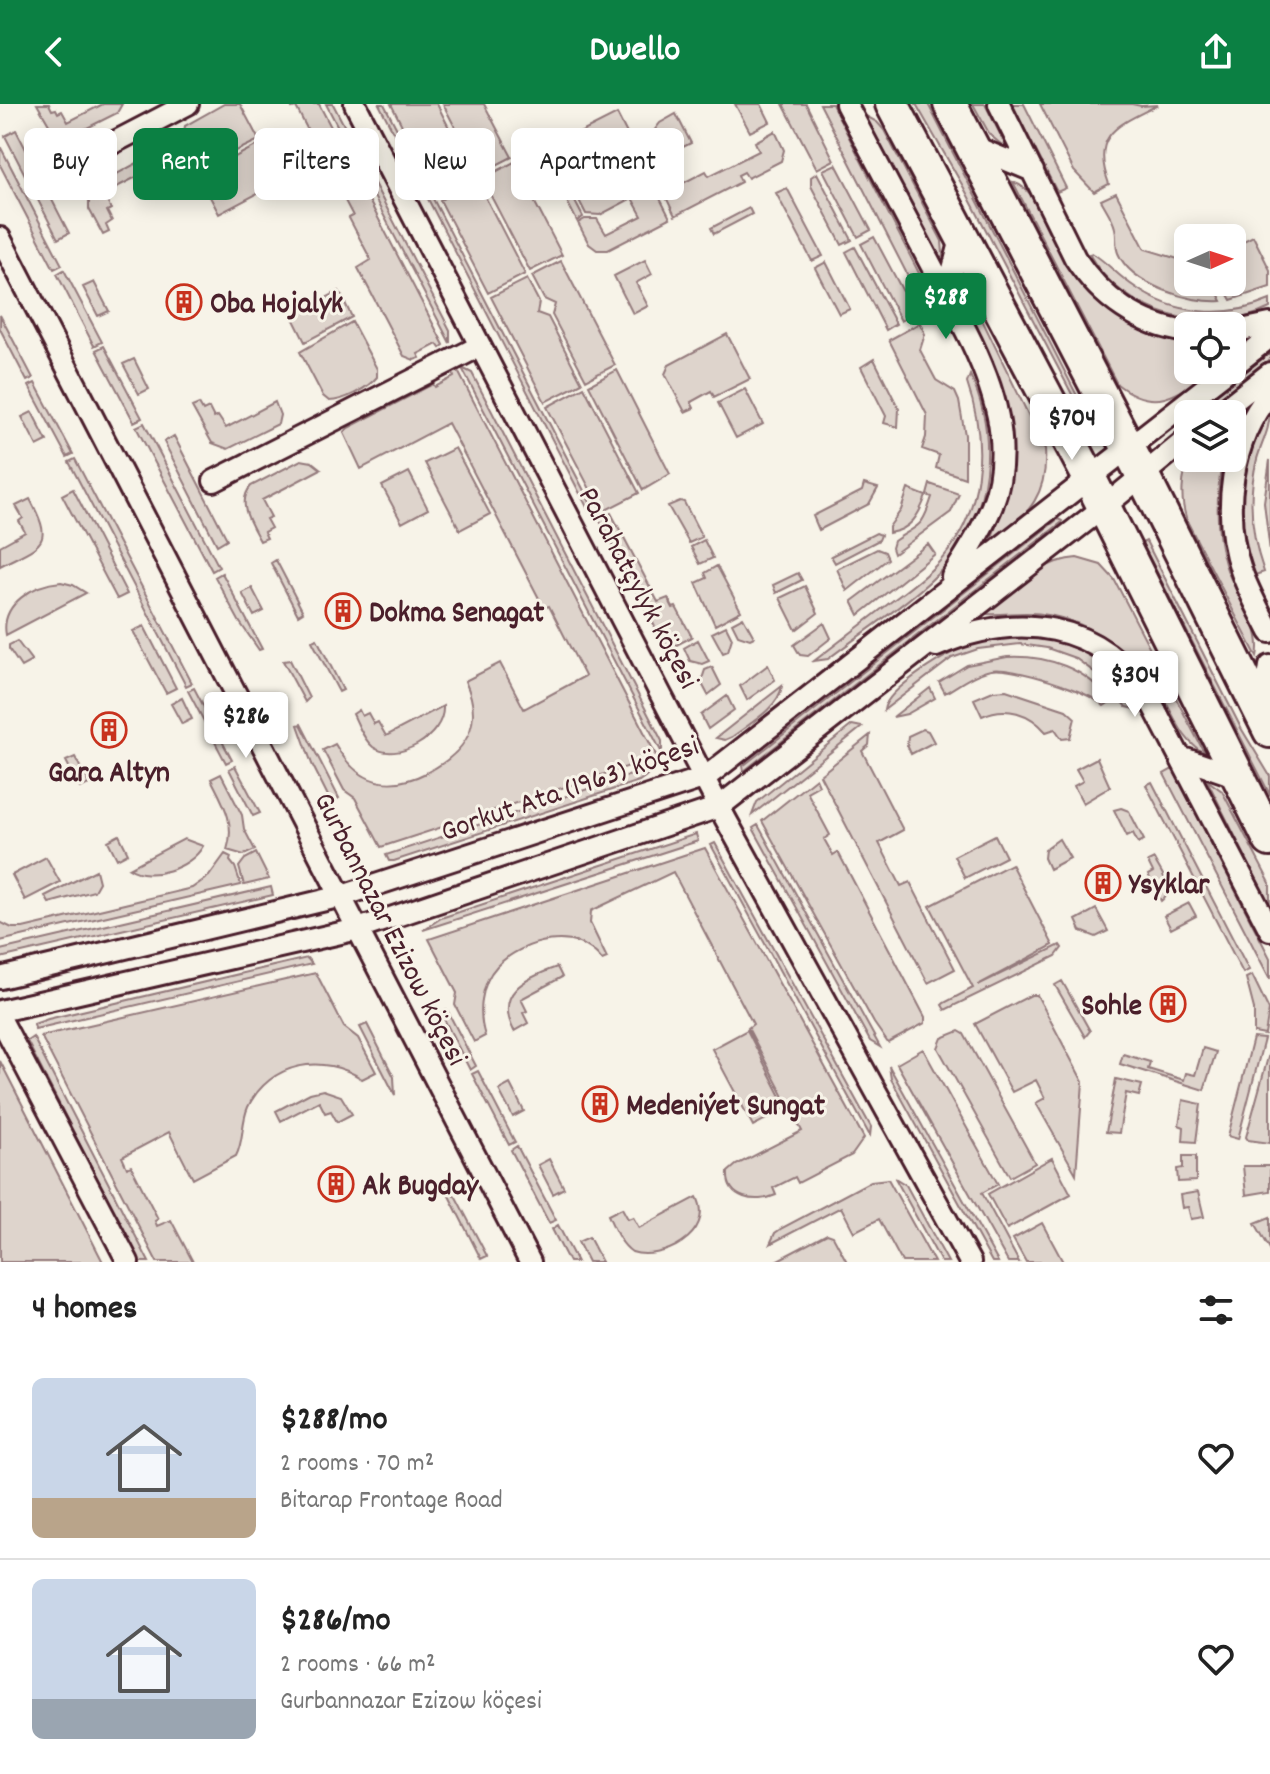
<!DOCTYPE html>
<meta charset="utf-8">
<style>
body{margin:0;font-family:Dekko,sans-serif;background:#f6f6f6;color:#222;height:100vh;display:flex;flex-direction:column;font-size:30px;white-space:nowrap}
*{box-sizing:border-box;margin:0}
p{font-size:26px;color:#767676}
.icon{flex:none;width:44px;height:44px;fill:none;stroke:currentColor;stroke-width:2;stroke-linecap:round;stroke-linejoin:round}
.map{position:relative;height:1158px;overflow:hidden}
.panel{display:flex;flex-direction:column;background:#fff;flex:1}
.panel>*{flex:none}
.top-card{position:absolute;left:24px;top:24px;width:800px;height:72px;display:flex;gap:16px}
.needle{width:52px;rotate:87deg}
.buttons{position:absolute;left:1174px;top:120px;display:grid;gap:16px}
.buttons a{display:grid;place-items:center;width:72px;height:72px;border-radius:12px;background:#fff;box-shadow:0 4px 20px #0003;font-size:40px}
.price{position:absolute;translate:-50% -68px;padding:0 18px;border-radius:8px;background:#fff;color:#222;font-size:26px;line-height:52px;filter:drop-shadow(0 2px 4px #0008)}
.price::after{content:'';position:absolute;left:50%;top:48px;width:24px;height:18px;margin-left:-12px;background:inherit;clip-path:polygon(0 0,100% 0,50% 100%)}
.price.on{background:#0b8043;color:#fff}
ul{padding:0;list-style:none}
li{display:flex;align-items:center;gap:24px;height:200px;padding:0 32px}
li+li{border-top:2px solid #e0e0e0}
li span{display:grid;place-items:center;flex:none;width:224px;height:160px;border-radius:12px;color:#555}
li>.icon{margin-inline-start:auto}
span .icon{width:96px;height:96px;fill:#fffc;stroke-width:1}
li b{font-size:34px}
h2{display:flex;justify-content:space-between;align-items:center;height:96px;padding:0 32px;font-size:34px}
.chip{padding:0 28px;border-radius:12px;background:#fff;box-shadow:0 4px 20px #0003;font-size:28px;line-height:72px}
.chip.on{background:#0b8043;color:#fff}
header{display:flex;justify-content:space-between;align-items:center;height:104px;padding:0 32px;background:#0b8043;color:#fff;font-size:36px;font-weight:800}
.map>svg:first-child{display:block}
.green{fill:#ded4cc;stroke:#947a7c;stroke-width:2}
.lines{fill:none;stroke-linecap:round;stroke-linejoin:round}
.minor-casing{stroke:#4a1f2b;stroke-width:26}
.primary-casing{stroke:#4a1f2b;stroke-width:38}
.minor{stroke:#f7f3e8;stroke-width:20}
.primary{stroke:#f7f3e8;stroke-width:32}
.labels{text-anchor:middle;stroke-width:6;stroke-linejoin:round;paint-order:stroke}
.poi-label{font-size:30px;font-weight:bold;fill:#4a1f2b;stroke:#f7f3e8;text-anchor:start}
.street-label{font-size:30px;fill:#4a1f2b;stroke:#f7f3e8}
</style>
<header><svg class="icon" aria-label="back" viewBox="0 0 24 24"><path d="M15 5l-7 7 7 7"/></svg>Dwello<svg class="icon" aria-label="share" viewBox="0 0 24 24"><path d="M12 15V3M7 8l5-5 5 5M5 13v7h14v-7"/></svg></header>
<div class="map">
<svg width="1270" height="1158" viewBox="0 0 1270 1158">
<rect width="100%" height="100%" fill="#f7f3e8"/>
<filter id="ink" filterUnits="userSpaceOnUse"><feTurbulence type="fractalNoise" baseFrequency=".0125" numOctaves="2"/><feDisplacementMap in="SourceGraphic" scale="16" xChannelSelector="R" yChannelSelector="G"/><feConvolveMatrix kernelMatrix="1 2 1 2 8 2 1 2 1" color-interpolation-filters="sRGB"/></filter>
<g filter="url(#ink)">
<!-- green -->
<path class="green" d="M 37,0 L 49,0 L 52,6 L 56,5 L 58,9 L 62,7 L 68,18 L 103,0 L 122,0 L 117,9 L 67,34 L 52,26 Z
M 224,0 L 240,0 L 259,36 L 203,63 L 184,28 L 185,22 Z
M 290,0 L 319,0 L 444,241 L 440,244 L 437,240 L 418,250 L 420,254 L 414,256 L 404,252 L 358,164 L 371,156 L 349,114 L 353,112 L 330,68 L 309,78 L 300,59 L 319,48 L 296,3 L 292,4 Z
M 326,0 L 333,0 L 450,226 L 450,239 Z
M 379,0 L 384,0 L 593,404 L 589,407 Z
M 391,0 L 437,0 L 474,73 L 438,92 Z
M 443,0 L 484,0 L 512,53 L 479,70 Z
M 735,0 L 761,0 L 770,18 L 750,28 Z
M 783,0 L 806,0 L 834,56 L 817,65 Z
M 820,0 L 832,0 L 941,212 L 931,217 Z
M 916,0 L 928,0 L 1091,319 L 1087,319 L 964,84 Z
M 973,0 L 985,0 L 1008,46 L 990,31 Z
M 1012,0 L 1024,0 L 1066,84 L 1057,88 Z
M 1040,0 L 1132,0 L 1141,2 L 1158,1 C 1119,21 1090,29 1109,80 L 1094,88 L 1074,67 Z
M 617,10 L 670,114 L 608,146 L 597,146 L 589,140 L 578,119 L 585,115 L 597,115 L 606,130 L 642,112 L 632,94 L 600,111 L 586,110 L 552,43 Z
M 676,10 L 691,39 L 675,47 L 663,48 L 653,40 L 653,28 L 660,19 Z
M 864,11 L 877,18 L 884,26 L 942,137 L 944,163 Z
M 16,26 L 69,129 L 58,135 L 5,32 Z
M 775,27 L 784,46 L 781,57 L 748,74 L 744,68 L 738,71 L 741,78 L 675,112 L 664,89 L 706,67 L 709,72 L 759,47 L 755,38 Z
M 263,38 L 283,76 L 219,110 L 199,72 Z
M 0,42 L 62,161 L 54,165 L 0,61 Z
M 548,45 L 583,113 L 577,117 L 546,56 Z
M 146,54 L 152,65 L 103,90 L 111,105 L 107,107 L 112,117 L 106,121 L 109,128 L 103,131 L 89,105 L 89,85 Z
M 514,58 L 562,151 L 530,167 L 482,75 Z
M 836,60 L 871,126 L 858,133 L 823,66 Z
M 817,69 L 852,136 L 842,141 L 811,82 L 811,73 Z
M 477,77 L 525,170 L 488,189 L 440,96 Z
M 1013,78 C 1040,87 1048,125 1061,148 C 1089,199 1131,229 1188,241 L 1188,266 L 1211,266 C 1178,291 1155,310 1117,280 Z
M 787,84 L 823,152 L 812,157 L 776,89 Z
M 1116,89 L 1145,145 L 1188,158 L 1188,178 L 1212,178 L 1222,197 C 1192,200 1131,181 1118,149 C 1115,142 1117,132 1115,124 C 1113,115 1106,105 1101,96 Z
M 749,104 L 752,110 L 714,130 L 711,124 Z
M 1253,132 L 1270,166 L 1270,183 L 1231,196 L 1221,178 L 1232,178 L 1232,143 Z
M 874,133 L 915,210 L 901,217 L 861,140 Z
M 855,143 L 896,220 L 886,226 L 846,148 Z
M 1092,149 C 1108,159 1119,173 1135,183 C 1174,211 1226,215 1270,196 L 1270,204 C 1210,234 1122,210 1089,150 Z
M 645,156 L 652,170 L 636,179 L 648,202 L 633,210 L 614,172 Z
M 561,157 L 615,261 L 586,276 L 552,211 L 555,200 L 544,195 L 532,172 Z
M 826,158 L 850,205 L 839,210 L 815,164 Z
M 64,166 L 102,238 L 94,242 L 57,170 Z
M 527,175 L 539,198 L 537,209 L 548,213 L 582,279 L 545,298 L 491,193 Z
M 94,178 L 109,207 L 98,212 L 83,183 Z
M 339,187 L 352,213 L 305,238 L 292,212 Z
M 971,193 L 1045,345 C 1048,389 1030,410 996,435 L 992,433 C 1014,380 1018,328 998,274 C 989,249 962,219 971,193 Z
M 0,211 L 33,274 L 27,277 L 0,225 Z
M 352,218 L 377,265 L 377,273 C 368,284 344,297 329,297 L 323,292 L 300,248 Z
M 920,219 L 925,230 L 920,246 L 936,276 L 955,288 L 959,297 L 965,331 L 965,374 L 936,364 L 939,351 L 922,345 L 926,333 L 927,311 L 889,236 Z
M 727,230 L 750,275 L 714,293 L 711,287 L 691,298 L 694,304 L 685,308 L 665,270 L 669,261 Z
M 104,242 L 142,314 L 134,318 L 96,246 Z
M 1270,249 L 1270,255 L 1199,310 L 1191,310 Z
M 134,255 L 149,285 L 139,290 L 123,260 Z
M 874,255 L 899,305 L 898,323 L 884,319 L 886,312 L 861,263 Z
M 462,264 L 472,269 L 662,637 L 662,649 Z
M 617,266 L 670,370 L 643,386 L 589,281 Z
M 458,267 L 657,653 L 381,743 L 355,694 L 344,686 L 323,646 L 335,640 C 357,679 387,689 428,668 C 466,648 485,620 465,577 L 500,559 L 524,605 L 585,572 L 549,502 L 544,504 L 448,319 L 361,365 L 344,329 L 348,324 L 433,280 L 435,283 L 454,273 L 453,269 Z
M 970,271 C 999,332 991,408 947,460 C 918,493 863,528 828,555 L 814,557 C 840,537 866,517 892,497 C 908,485 925,473 939,458 C 984,410 988,339 967,279 Z
M 35,279 L 73,350 L 67,353 L 29,282 Z
M 584,283 L 639,389 L 602,408 L 547,303 Z
M 745,285 L 763,320 L 736,334 L 718,299 Z
M 275,298 L 280,311 L 278,320 L 228,345 L 212,339 L 192,303 L 199,300 L 203,307 L 209,304 L 214,314 L 218,312 L 226,324 Z
M 1270,307 C 1270,325 1262,338 1257,355 C 1247,394 1251,431 1264,468 L 1255,471 C 1233,417 1240,356 1270,307 Z
M 32,308 L 47,337 L 37,342 L 22,313 Z
M 144,319 L 219,463 L 212,467 L 136,323 Z
M 174,332 L 227,435 L 217,441 L 164,338 Z
M 455,344 L 490,410 L 460,426 L 425,359 Z
M 1190,354 L 1223,354 C 1216,387 1215,427 1225,460 C 1234,491 1264,520 1257,553 L 1187,417 C 1180,396 1181,373 1190,354 Z
M 75,355 L 192,579 L 186,582 L 69,358 Z
M 301,356 L 312,358 L 321,365 L 262,396 L 271,413 L 266,415 L 271,424 L 264,428 L 267,434 L 260,437 C 251,420 236,399 251,382 Z
M 1270,356 L 1270,448 L 1264,398 Z
M 409,368 L 428,405 L 402,419 L 382,382 Z
M 864,380 L 878,384 L 869,400 L 819,426 L 813,412 L 862,387 Z
M 930,380 L 959,390 L 951,408 L 894,450 L 892,444 L 894,437 C 919,419 921,427 932,393 L 927,391 Z
M 73,385 L 127,490 L 117,495 L 62,391 Z
M 908,385 L 926,392 C 919,411 911,426 889,429 L 889,423 L 901,406 Z
M 30,395 C 55,442 42,440 0,462 L 0,442 L 25,428 L 19,417 L 23,414 L 16,402 Z
M 680,397 L 684,398 L 702,433 L 689,439 L 668,402 Z
M 611,409 L 658,498 L 668,494 L 673,504 L 676,503 L 692,533 L 667,546 L 599,415 Z
M 1058,415 L 1062,417 L 1061,419 L 744,667 L 743,662 Z
M 876,429 L 881,431 L 879,436 L 835,459 L 831,452 Z
M 704,436 L 713,454 L 700,460 L 691,443 Z
M 1146,437 L 1241,624 L 1270,672 L 1270,691 L 1142,439 Z
M 928,440 L 935,450 L 859,511 L 852,497 Z
M 877,445 L 885,448 L 888,455 L 847,487 L 837,465 Z
M 1077,454 L 1101,461 L 1114,475 L 1205,650 C 1181,635 1176,615 1162,591 C 1136,550 1092,517 1042,510 C 1024,507 1005,511 987,510 L 986,506 C 1014,485 1041,456 1077,454 Z
M 276,456 L 303,508 L 298,511 L 271,459 Z
M 717,462 L 741,507 L 715,521 L 696,479 L 707,474 L 705,469 Z
M 222,469 L 262,545 L 259,546 L 239,517 L 215,473 Z
M 798,469 L 802,476 L 776,489 L 773,481 Z
M 61,478 L 73,481 L 86,489 L 6,531 C 0,500 34,480 61,478 Z
M 805,482 L 818,509 L 796,526 L 780,494 Z
M 252,484 L 264,507 L 254,512 L 242,489 Z
M 743,513 L 754,533 L 750,535 L 738,531 L 732,519 Z
M 824,519 L 831,534 L 808,552 L 800,551 L 794,541 Z
M 144,522 L 176,584 L 166,589 L 133,527 Z
M 726,522 L 732,534 L 728,547 L 723,549 L 712,529 Z
M 1019,531 C 1071,537 1120,557 1143,607 L 1126,603 L 1105,576 L 1075,554 L 1047,544 L 1020,540 L 978,545 L 952,554 L 884,606 C 886,585 953,545 974,539 C 988,534 1004,533 1019,531 Z
M 317,535 L 343,586 L 339,588 L 312,537 Z
M 698,536 L 709,557 L 702,560 L 690,557 L 684,544 Z
M 17,537 L 32,557 L 21,563 L 9,545 L 9,541 Z
M 1007,553 C 1046,551 1088,564 1110,598 L 1104,602 C 1090,587 1011,562 991,566 C 975,569 959,581 945,589 L 939,578 L 967,561 Z
M 290,556 L 309,594 L 305,598 L 283,557 Z
M 768,561 L 775,576 L 747,596 L 740,582 Z
M 712,563 L 721,581 L 708,591 L 701,578 L 705,566 Z
M 782,582 C 779,604 749,620 732,633 L 725,636 L 716,634 Z
M 194,584 L 232,656 L 226,659 L 188,587 Z
M 930,584 L 935,594 L 907,610 L 893,613 Z
M 1006,586 L 1066,606 L 1075,614 L 1070,634 L 1062,635 L 1055,625 L 1046,628 C 1030,609 1006,601 982,612 L 974,595 L 993,587 Z
M 727,592 L 734,606 L 708,625 L 701,611 Z
M 182,594 L 192,615 L 182,620 L 171,600 Z
M 443,602 C 445,633 396,660 373,643 C 363,635 358,620 353,610 L 359,606 L 362,612 L 368,609 L 374,620 L 378,618 L 386,632 Z
M 301,620 L 339,694 L 331,698 L 312,660 L 298,621 Z
M 852,621 L 862,623 L 752,711 L 757,698 Z
M 923,625 L 928,627 L 934,638 L 911,650 L 907,641 L 908,632 Z
M 870,631 L 869,641 L 862,647 L 903,726 L 879,739 L 901,782 L 910,778 L 955,865 L 928,879 L 820,671 Z
M 75,653 L 89,680 L 80,684 L 66,657 Z
M 1097,654 L 1110,683 L 1083,699 L 1074,682 L 1083,677 L 1076,665 Z
M 235,662 L 260,709 L 253,712 L 229,665 Z
M 652,664 L 656,665 L 639,677 L 394,757 L 389,757 L 386,751 Z
M 1173,665 L 1270,854 L 1270,875 L 1164,670 Z
M 221,670 L 242,711 L 244,725 L 255,746 L 244,751 L 227,746 C 236,719 223,699 211,675 Z
M 816,674 L 819,681 L 807,688 L 830,731 L 824,735 L 833,751 L 838,748 L 925,913 L 925,919 L 888,939 L 874,919 L 762,717 Z
M 1207,676 L 1222,687 L 1270,779 L 1270,802 Z
M 1152,678 L 1249,866 L 1243,869 L 1146,681 Z
M 1121,704 L 1129,707 L 1144,736 L 1138,739 L 1133,729 L 1127,732 L 1114,706 Z
M 758,721 L 880,943 L 870,937 L 753,724 Z
M 696,730 L 698,737 L 423,826 L 441,814 Z
M 119,731 L 128,749 L 117,755 L 108,737 Z
M 995,731 L 1006,753 L 965,774 L 954,752 Z
M 184,735 L 203,742 C 191,764 150,778 129,764 Z
M 1059,735 L 1070,754 L 1049,765 L 1044,754 L 1045,745 Z
M 715,739 L 871,1023 L 870,1032 L 711,741 Z
M 705,744 L 864,1034 L 852,1051 L 798,1079 L 795,1073 L 773,1084 L 776,1091 C 756,1100 726,1095 728,1068 L 736,1061 L 802,1027 L 748,924 L 753,920 L 673,768 L 591,807 L 590,819 L 607,854 L 602,856 C 577,822 523,836 497,862 C 480,880 478,910 485,932 L 474,938 L 455,901 L 457,889 L 429,835 Z
M 256,749 L 269,775 L 244,781 L 239,763 L 245,755 Z
M 225,750 L 231,753 L 230,757 L 235,763 L 241,781 L 0,837 L 0,818 L 12,824 L 23,824 L 192,784 L 209,772 Z
M 46,753 L 60,778 L 25,796 L 12,771 Z
M 1154,755 C 1161,769 1176,785 1161,797 L 1148,771 L 1153,768 L 1148,758 Z
M 1011,760 L 1053,841 L 978,881 L 1060,841 L 1062,844 L 1056,852 L 945,906 L 942,901 L 944,899 L 973,884 L 930,802 Z
M 96,766 L 99,778 L 94,787 L 49,799 L 45,792 Z
M 271,783 L 273,791 L 0,854 L 0,846 Z
M 1189,799 L 1196,812 L 1171,825 L 1164,812 Z
M 1096,805 L 1108,827 L 1096,833 L 1081,827 L 1076,816 Z
M 307,854 L 312,860 L 35,925 L 34,920 L 48,915 Z
M 557,863 L 562,873 L 521,895 L 527,907 L 523,909 L 528,919 L 514,927 C 494,888 526,874 557,863 Z
M 316,869 L 344,923 L 358,934 L 376,968 L 362,975 C 323,949 270,958 248,1003 C 241,1019 244,1037 236,1052 L 193,1075 L 169,1028 L 122,1053 L 127,1064 L 131,1062 L 158,1115 L 155,1117 L 157,1122 L 171,1116 L 193,1158 L 157,1158 L 41,932 Z
M 1252,871 L 1269,906 L 1265,931 L 1254,929 L 1254,905 L 1246,874 Z
M 1062,877 L 1090,927 L 1085,933 L 1055,881 Z
M 1031,891 L 1037,891 L 1083,978 L 1076,1070 L 1036,999 L 1045,994 L 1036,976 L 1012,988 L 975,920 Z
M 447,906 L 476,962 L 470,966 L 441,909 Z
M 367,920 L 394,973 L 395,991 L 360,923 Z
M 747,926 L 787,1004 L 753,1022 L 712,945 Z
M 959,927 L 964,930 L 1035,1059 L 1010,1073 L 938,944 L 942,934 Z
M 33,933 L 149,1158 L 140,1158 L 27,937 Z
M 1253,934 L 1264,935 L 1238,1035 L 1228,1032 Z
M 1203,944 L 1216,948 L 1204,986 L 1120,960 L 1123,950 L 1150,958 L 1148,965 L 1184,976 L 1186,969 L 1195,971 Z
M 923,945 L 998,1080 L 982,1089 L 1019,1158 L 1008,1158 L 897,960 Z
M 1270,946 L 1270,1039 L 1248,1036 L 1246,1033 Z
M 0,957 L 103,1158 L 0,1158 Z
M 889,962 L 998,1158 L 992,1158 L 891,975 Z
M 478,967 L 515,1038 L 509,1041 L 472,970 Z
M 1116,975 L 1142,981 L 1139,992 L 1126,989 L 1119,1029 L 1106,1028 Z
M 510,980 L 524,1007 L 513,1013 L 499,986 Z
M 323,986 L 341,992 L 352,1010 L 337,1018 L 331,1007 L 325,1009 L 319,997 L 281,1017 L 276,1007 L 310,989 Z
M 1183,996 L 1201,1000 L 1196,1038 L 1183,1037 L 1184,1023 L 1179,1021 Z
M 517,1042 L 556,1116 L 549,1119 L 511,1046 Z
M 1183,1052 L 1196,1052 L 1196,1077 L 1178,1078 L 1177,1065 L 1183,1064 Z
M 1052,1054 L 1071,1090 L 1007,1125 L 988,1090 Z
M 549,1055 L 564,1084 L 553,1090 L 538,1061 Z
M 1243,1062 L 1270,1062 L 1270,1087 L 1246,1091 Z
M 895,1074 L 906,1081 L 948,1158 L 941,1158 Z
M 888,1075 L 934,1158 L 902,1158 L 879,1115 L 854,1128 L 841,1103 L 770,1140 L 775,1129 L 782,1124 L 871,1077 Z
M 441,1076 L 456,1093 L 487,1152 L 481,1155 Z
M 1198,1088 L 1204,1113 L 1191,1115 L 1188,1103 L 1182,1104 L 1180,1091 Z
M 697,1093 C 716,1130 660,1158 632,1148 C 620,1140 614,1124 608,1111 L 622,1104 L 628,1115 L 633,1113 L 639,1124 Z
M 1270,1113 L 1270,1145 L 1255,1119 Z
M 1042,1119 L 1063,1158 L 1026,1158 L 1013,1135 Z
M 558,1121 L 577,1158 L 569,1158 L 552,1125 Z
M 827,1130 L 833,1132 L 847,1158 L 774,1158 Z
M 589,1133 L 602,1158 L 588,1158 L 578,1138 Z"/>
<g class="lines">
<defs>
<path id="minor" d="M 355,0 L 719,703 L 970,1158
M 846,0 L 966,227 C 993,280 1015,342 992,402 C 982,427 966,450 952,473
M 999,0 L 1075,154 C 1101,194 1140,222 1188,228
M 970,41 L 1033,67
M 55,69 L 188,0
M 0,134 L 530,1158
M 946,192 L 962,131
M 1232,228 L 1270,220
M 1232,263 L 1270,233
M 1270,289 C 1231,336 1221,408 1241,466 C 1248,487 1260,508 1270,528
M 1218,310 L 1270,269
M 214,377 L 480,242
M 936,542 C 1017,507 1100,516 1150,596 L 1270,826
M 1263,609 L 1270,562
M 1180,653 L 1238,673
M 0,874 L 342,792 L 706,673 L 1228,266
M 0,907 L 358,825 L 719,703 L 1104,403 L 1188,334
M 0,914 L 128,1158"/>
<path id="primary" d="M 892,0 L 1089,373 L 1270,736
M 950,0 L 1143,372 L 1270,627"/>
</defs>
<!-- minor casing -->
<use href="#minor" class="minor-casing"/>
<!-- primary casing -->
<use href="#primary" class="primary-casing"/>
<!-- minor -->
<use href="#minor" class="minor"/>
<!-- primary -->
<use href="#primary" class="primary"/>
</g>
</g>
<!-- icons -->
<defs>
<symbol id="building-ring" viewBox="-11 -11 22 22"><circle r="9.5" fill="#f7f3e8" stroke="#c8321e" stroke-width="1.5"/><path d="M-4-6H4V6H1V3H-1V6H-4ZM-2.5-4.3h1.7v1.8h-1.7ZM.8-4.3h1.7v1.8H.8ZM-2.5-1h1.7V.8h-1.7ZM.8-1h1.7V.8H.8Z" fill="#c8321e"/></symbol>
</defs>
<g fill-rule="evenodd">
<use href="#building-ring" x="164" y="178" width="40" height="40"/>
<use href="#building-ring" x="323" y="487" width="40" height="40"/>
<use href="#building-ring" x="89" y="606" width="40" height="40"/>
<use href="#building-ring" x="1083" y="759" width="40" height="40"/>
<use href="#building-ring" x="1148" y="880" width="40" height="40"/>
<use href="#building-ring" x="580" y="980" width="40" height="40"/>
<use href="#building-ring" x="316" y="1060" width="40" height="40"/>
</g>
<g class="labels">
<!-- poi labels -->
<g class="poi-label">
<text x="210" y="208">Oba Hojalyk</text>
<text x="369" y="517">Dokma Senagat</text>
<text x="109" y="677" text-anchor="middle">Gara Altyn</text>
<text x="1129" y="789">Ysyklar</text>
<text x="1142" y="910" text-anchor="end">Sohle</text>
<text x="626" y="1010">Medeniýet Sungat</text>
<text x="362" y="1090">Ak Bugday</text>
</g>
<!-- street labels -->
<g class="street-label">
<text transform="translate(640 483) rotate(62)" y="10">Parahatçylyk köçesi</text>
<text transform="translate(569 683) rotate(-19)" y="10">Gorkut Ata (1963) köçesi</text>
<text transform="translate(392 824) rotate(63)" y="10">Gurbannazar Ezizow köçesi</text>
</g>
</g>
</svg>
<div class="buttons">
<a><svg class="needle" viewBox="-14 -14 28 28"><path d="M0-13l5 13h-10z" fill="#e53935"/><path d="M0 13l5-13h-10z" fill="#767676"/></svg></a>
<a><svg class="icon" aria-label="locate" viewBox="0 0 24 24"><circle cx="12" cy="12" r="6"/><path d="M12 2v4M12 18v4M2 12h4M18 12h4"/></svg></a>
<a><svg class="icon" aria-label="layers" viewBox="0 0 24 24"><path d="M12 4l9 5-9 5-9-5zM3 14l9 5 9-5"/></svg></a>
</div>
<b class="price on" style="left:946px;top:237px">$288</b>
<b class="price" style="left:1072px;top:358px">$704</b>
<b class="price" style="left:1135px;top:615px">$304</b>
<b class="price" style="left:246px;top:656px">$286</b>
<div class="top-card">
<a class="chip">Buy</a>
<a class="chip on">Rent</a>
<a class="chip">Filters</a>
<a class="chip">New</a>
<a class="chip">Apartment</a>
</div>
</div>
<section class="panel">
<h2>4 homes<svg class="icon" aria-label="filters" viewBox="0 0 24 24"><path d="M4 7h16M4 17h16"/><circle cx="9" cy="7" r="2"/><circle cx="15" cy="17" r="2"/></svg></h2>
<ul>
<li><span style="background:linear-gradient(#c9d6e8 75%,#b9a48a 0)"><svg class="icon" aria-label="home" viewBox="0 0 24 24"><path d="M3 11l9-7 9 7M6 9v11h12V9"/></svg></span><div><b>$288/mo</b><p>2 rooms · 70 m²</p><p>Bitarap Frontage Road</p></div><svg class="icon" aria-label="heart" viewBox="0 0 24 24"><path d="M12 20l-8-8c-3-5 5-10 8-4 3-6 11-1 8 4z"/></svg></li>
<li><span style="background:linear-gradient(#c9d6e8 75%,#9aa5b1 0)"><svg class="icon" aria-label="home" viewBox="0 0 24 24"><path d="M3 11l9-7 9 7M6 9v11h12V9"/></svg></span><div><b>$286/mo</b><p>2 rooms · 66 m²</p><p>Gurbannazar Ezizow köçesi</p></div><svg class="icon" aria-label="heart" viewBox="0 0 24 24"><path d="M12 20l-8-8c-3-5 5-10 8-4 3-6 11-1 8 4z"/></svg></li>
</ul>
</section>
